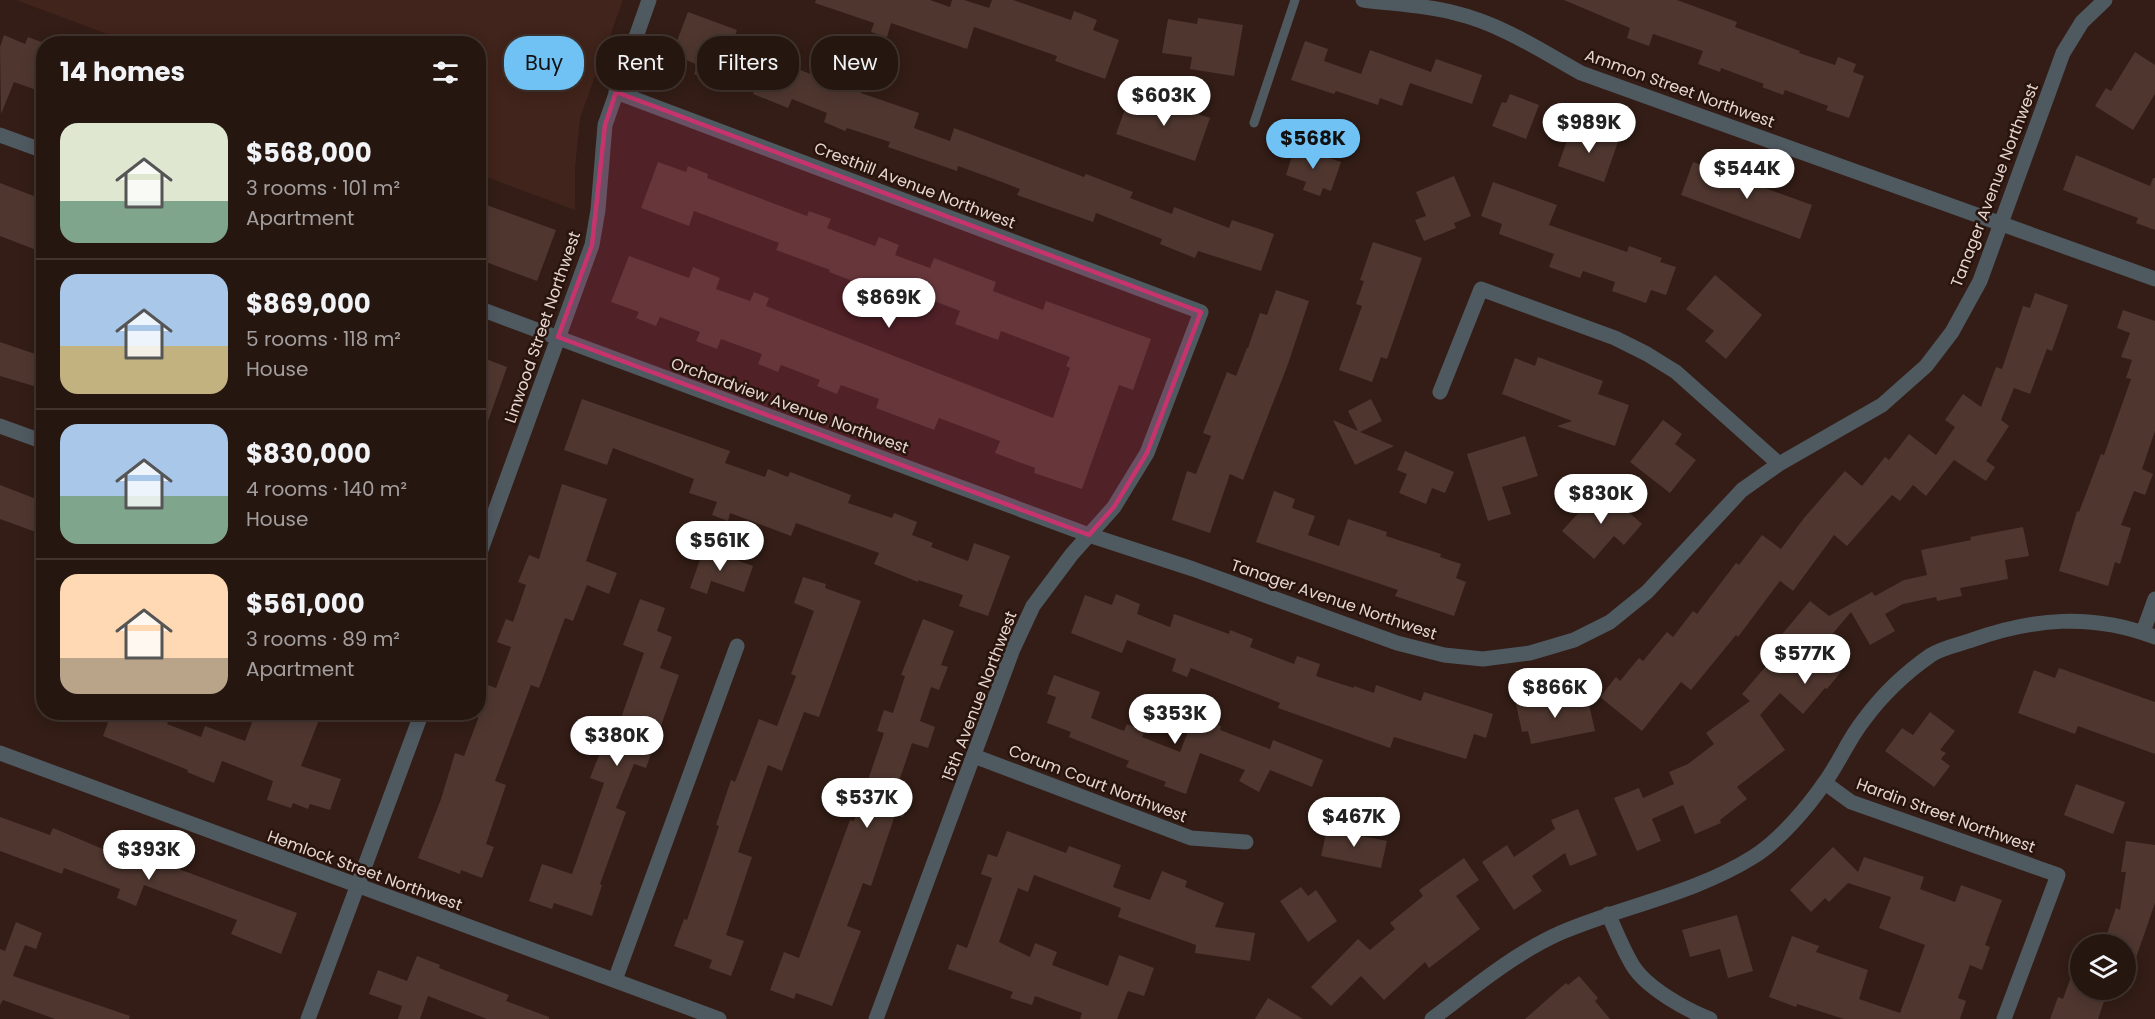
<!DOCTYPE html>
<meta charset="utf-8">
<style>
body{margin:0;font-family:Poppins,sans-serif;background:#2e1f19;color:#f1f3f6;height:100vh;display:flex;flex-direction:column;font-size:22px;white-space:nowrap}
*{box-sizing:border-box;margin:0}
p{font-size:20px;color:#a49f9f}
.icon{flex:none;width:33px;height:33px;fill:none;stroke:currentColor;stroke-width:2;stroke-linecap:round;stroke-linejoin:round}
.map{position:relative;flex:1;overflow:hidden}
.sheet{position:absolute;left:36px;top:36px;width:450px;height:684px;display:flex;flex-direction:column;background:#261610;border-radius:24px;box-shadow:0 3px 15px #0003,0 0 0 2px #423530}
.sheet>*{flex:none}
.guide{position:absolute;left:504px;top:36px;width:570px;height:54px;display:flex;gap:12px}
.fabs{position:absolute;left:2070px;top:934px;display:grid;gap:12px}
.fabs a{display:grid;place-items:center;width:66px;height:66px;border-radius:50%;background:#261610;box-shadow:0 3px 15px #0003,0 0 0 2px #423530;font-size:30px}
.price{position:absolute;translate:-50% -51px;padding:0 14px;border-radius:21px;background:#fff;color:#222;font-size:20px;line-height:39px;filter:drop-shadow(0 2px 3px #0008)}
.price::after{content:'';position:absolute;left:50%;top:36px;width:18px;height:14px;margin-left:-9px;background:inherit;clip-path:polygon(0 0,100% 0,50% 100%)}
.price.active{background:#70c2f4;color:#111}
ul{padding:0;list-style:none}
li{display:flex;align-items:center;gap:18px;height:150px;padding:0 24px}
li+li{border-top:2px solid #423530}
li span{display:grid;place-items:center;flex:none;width:168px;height:120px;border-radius:18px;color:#555}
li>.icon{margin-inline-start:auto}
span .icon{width:72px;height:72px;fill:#fffc;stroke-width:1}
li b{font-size:26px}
h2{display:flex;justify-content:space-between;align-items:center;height:72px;padding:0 24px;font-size:26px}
.tag{padding:0 21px;border-radius:24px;background:#261610;box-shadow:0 3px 15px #0003,0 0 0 2px #423530;font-size:21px;line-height:54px}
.tag.active{background:#70c2f4;color:#111}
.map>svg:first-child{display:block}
.built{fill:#41241b}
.building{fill:#4f372f}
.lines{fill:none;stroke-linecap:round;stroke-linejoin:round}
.service{stroke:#4f5960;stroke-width:9}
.minor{stroke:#4f5960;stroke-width:15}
.marked{fill:#c7346d;fill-opacity:0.2;stroke:#c7346d;stroke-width:4.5;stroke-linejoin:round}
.labels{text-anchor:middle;stroke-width:5;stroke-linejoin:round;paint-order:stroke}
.street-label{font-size:16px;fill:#e5d6d1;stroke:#29140d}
</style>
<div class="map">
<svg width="2155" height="1019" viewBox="0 0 2155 1019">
<rect width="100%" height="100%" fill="#331d16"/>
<!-- built -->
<path class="built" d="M 16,0 L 623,0 L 580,118 L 575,168 L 575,210 L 479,174 L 478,44 L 131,43 Z"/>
<!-- building -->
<path class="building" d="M 816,0 L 930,0 L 950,7 L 952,0 L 964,0 L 989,8 L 992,0 L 1013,0 L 1071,20 L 1074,11 L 1097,20 L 1093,30 L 1119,40 L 1105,79 L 1055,61 L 1057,56 L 974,27 L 967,49 L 891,23 L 887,37 L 871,32 L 874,23 L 815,3 Z
M 1564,0 L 1677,0 L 1737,22 L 1735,27 L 1800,51 L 1799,53 L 1835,65 L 1838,57 L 1856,64 L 1853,72 L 1864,76 L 1849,118 L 1826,110 L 1828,106 L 1785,90 L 1783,95 L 1762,87 L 1764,84 L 1721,68 L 1720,72 L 1698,64 L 1703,51 L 1653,34 L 1649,46 L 1627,38 L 1630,28 Z
M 688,12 L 737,30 L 732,43 L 813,75 L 814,71 L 862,91 L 861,93 L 919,113 L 914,128 L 950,141 L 954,128 L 1084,177 L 1086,174 L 1133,192 L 1130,198 L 1172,214 L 1174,207 L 1229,228 L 1232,220 L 1274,234 L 1261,271 L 1198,251 L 1195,258 L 1160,244 L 1162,239 L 1096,213 L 1093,222 L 1017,195 L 1020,189 L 994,179 L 958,166 L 957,171 L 888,147 L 890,142 L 847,128 L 845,131 L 824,122 L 827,113 L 792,99 L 788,108 L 753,94 L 757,84 L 721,70 L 717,83 L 694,74 L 698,65 L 672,54 Z
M 1198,18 L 1243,25 L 1234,76 L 1190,69 L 1192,57 L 1162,53 L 1168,19 L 1197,24 Z
M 4,35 L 25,44 L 28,37 L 44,43 L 44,79 L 39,91 L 14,82 L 1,114 L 0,47 Z
M 1305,41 L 1328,49 L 1324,61 L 1361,74 L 1370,50 L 1431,72 L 1436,59 L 1482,75 L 1472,104 L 1410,83 L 1402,106 L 1380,98 L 1378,105 L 1336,91 L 1334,94 L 1291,80 Z
M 2135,52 L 2155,65 L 2155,94 L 2133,130 L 2095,106 L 2106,88 L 2111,91 Z
M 1139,94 L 1210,118 L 1195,161 L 1116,134 L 1125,109 L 1133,112 Z
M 1510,94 L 1539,105 L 1526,139 L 1492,126 L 1502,102 L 1506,103 Z
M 1571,129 L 1596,138 L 1599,129 L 1620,136 L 1604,182 L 1558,166 Z
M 1295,146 L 1341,162 L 1331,191 L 1323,188 L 1320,196 L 1303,190 L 1306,182 L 1286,175 Z
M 2076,155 L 2150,186 L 2153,178 L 2155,178 L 2155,230 L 2136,223 L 2138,218 L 2063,190 Z
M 658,162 L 686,172 L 688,166 L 708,174 L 707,178 L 807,216 L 809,211 L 831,219 L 827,228 L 875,246 L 879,237 L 899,245 L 895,255 L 930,268 L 934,258 L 996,282 L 993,291 L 1043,310 L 1046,301 L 1151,339 L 1133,390 L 1119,385 L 1082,489 L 1034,473 L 1035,468 L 995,453 L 1000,441 L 939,418 L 934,430 L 876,408 L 879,399 L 841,385 L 837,394 L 817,386 L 820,380 L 781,365 L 778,372 L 758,364 L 762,354 L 721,339 L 717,349 L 696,341 L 700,332 L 660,317 L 656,326 L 636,318 L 639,312 L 611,302 L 629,256 L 689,278 L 693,267 L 720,278 L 716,289 L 750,301 L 754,292 L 769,298 L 766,306 L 1053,418 L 1070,368 L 1066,366 L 1070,357 L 1001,331 L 998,340 L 955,324 L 960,311 L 885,282 L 881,292 L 829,272 L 830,270 L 776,250 L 779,243 L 694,211 L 689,226 L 641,208 Z
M 1693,162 L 1812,205 L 1800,239 L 1681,195 Z
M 1454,176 L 1471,216 L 1454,223 L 1456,228 L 1424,241 L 1415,220 L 1426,216 L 1416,192 Z
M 1493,182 L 1557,205 L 1549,225 L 1627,252 L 1629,246 L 1662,258 L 1660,262 L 1676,267 L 1666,295 L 1651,290 L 1646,303 L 1612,291 L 1615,282 L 1583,271 L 1580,278 L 1549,267 L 1554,254 L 1499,234 L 1502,224 L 1481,216 Z
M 0,183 L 44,200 L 44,253 L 0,236 Z
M 478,202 L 556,230 L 537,281 L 478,259 Z
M 1373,242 L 1422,258 L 1387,359 L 1381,357 L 1372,382 L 1339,370 L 1362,306 L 1356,304 L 1364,281 L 1360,280 Z
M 1715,275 L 1762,315 L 1726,359 L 1705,341 L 1714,331 L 1686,309 Z
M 1276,290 L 1309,301 L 1288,364 L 1243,480 L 1230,474 L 1210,533 L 1172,520 L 1187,471 L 1196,474 L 1211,436 L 1203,433 L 1227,372 L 1236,376 L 1247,348 L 1248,348 L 1260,313 L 1267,315 Z
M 2035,293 L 2068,305 L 2052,351 L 2047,349 L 2030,394 L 2014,388 L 2001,420 L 2009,426 L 1986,461 L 1995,467 L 1986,481 L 1954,460 L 1926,496 L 1913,485 L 1900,501 L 1892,495 L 1847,546 L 1834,535 L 1793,591 L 1780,581 L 1738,637 L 1736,635 L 1691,690 L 1681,682 L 1642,731 L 1600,697 L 1616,677 L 1620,681 L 1639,658 L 1643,661 L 1667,632 L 1673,637 L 1693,611 L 1697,614 L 1736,563 L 1739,565 L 1762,535 L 1781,549 L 1804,518 L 1845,471 L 1862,486 L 1885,457 L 1889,460 L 1909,434 L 1936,455 L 1955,427 L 1945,420 L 1963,394 L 1981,407 L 1996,367 L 2002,369 L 2023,306 L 2030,308 Z
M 2123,310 L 2155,321 L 2155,431 L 2142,469 L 2153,474 L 2145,495 L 2134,491 L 2121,525 L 2131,528 L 2120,564 L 2115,562 L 2108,586 L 2059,571 L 2077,511 L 2079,512 L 2101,454 L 2104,455 L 2131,379 L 2126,378 L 2132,360 L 2121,357 L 2130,333 L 2117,328 Z
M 0,342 L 44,357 L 44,389 L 0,376 Z
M 478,356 L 507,367 L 481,441 L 478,440 Z
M 1538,357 L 1603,381 L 1598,394 L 1629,405 L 1615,446 L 1557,426 L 1572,421 L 1502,394 L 1515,358 L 1535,366 Z
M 582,399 L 730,451 L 725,463 L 765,477 L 768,469 L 788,477 L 790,472 L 851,495 L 848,503 L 892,518 L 894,513 L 917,522 L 912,535 L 933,543 L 931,547 L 968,561 L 974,543 L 1010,556 L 988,616 L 959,606 L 963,595 L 918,580 L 918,582 L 874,564 L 879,553 L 796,523 L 791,536 L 730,513 L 728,521 L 712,515 L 717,502 L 689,493 L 694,479 L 613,448 L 607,465 L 564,450 Z
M 1371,399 L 1382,421 L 1360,432 L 1394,446 L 1355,465 L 1333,420 L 1358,431 L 1348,411 Z
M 1663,420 L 1682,434 L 1675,444 L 1696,460 L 1670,493 L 1630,462 Z
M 1525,436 L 1538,476 L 1502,487 L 1511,514 L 1488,521 L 1467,454 Z
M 1405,451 L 1454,472 L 1445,493 L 1432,488 L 1426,504 L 1399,493 L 1407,474 L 1397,470 Z
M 562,484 L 607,499 L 586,561 L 617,573 L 609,594 L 587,585 L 573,621 L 565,618 L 539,688 L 531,685 L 495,781 L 506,785 L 486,844 L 494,847 L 482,878 L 461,870 L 460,874 L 418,858 L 441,799 L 455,753 L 464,756 L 478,719 L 478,693 L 482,683 L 496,688 L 511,647 L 497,642 L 506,619 L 513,622 L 526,585 L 518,582 L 529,555 L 539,559 Z
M 0,485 L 44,502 L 44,535 L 0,519 Z
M 1600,489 L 1593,509 L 1606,492 L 1642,524 L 1624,545 L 1614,536 L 1594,559 L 1562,531 Z
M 1274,491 L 1295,499 L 1292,508 L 1315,516 L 1308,535 L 1339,546 L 1348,519 L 1387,532 L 1386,536 L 1441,554 L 1440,557 L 1461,564 L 1456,578 L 1466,582 L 1454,616 L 1395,596 L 1398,590 L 1256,542 Z
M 2023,527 L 2029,556 L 2005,560 L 2008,579 L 1960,588 L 1962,596 L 1937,601 L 1936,597 L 1903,604 L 1885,614 L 1895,631 L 1870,645 L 1851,612 L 1817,652 L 1841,672 L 1827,689 L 1825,688 L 1803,714 L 1780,693 L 1760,715 L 1785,750 L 1737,787 L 1747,799 L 1720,820 L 1721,823 L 1695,834 L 1683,805 L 1652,819 L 1661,841 L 1637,851 L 1614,798 L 1639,788 L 1643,798 L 1674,784 L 1669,772 L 1688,764 L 1714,744 L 1706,733 L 1750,701 L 1742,694 L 1780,650 L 1773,645 L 1810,601 L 1829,616 L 1872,592 L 1875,596 L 1904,580 L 1927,575 L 1921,550 L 1971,540 L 1970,537 Z
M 704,548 L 753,566 L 744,592 L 711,581 L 707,594 L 690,588 Z
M 803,577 L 826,584 L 825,588 L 861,601 L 819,717 L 804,712 L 782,771 L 768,765 L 738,852 L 752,857 L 726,935 L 744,941 L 731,976 L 709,968 L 712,960 L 674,946 L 684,919 L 687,920 L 706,865 L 719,826 L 716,825 L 731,780 L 735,782 L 759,719 L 777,726 L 796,676 L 791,674 L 814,611 L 794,603 Z
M 1116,594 L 1140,604 L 1137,614 L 1170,627 L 1174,614 L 1229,634 L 1230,630 L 1253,639 L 1250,647 L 1294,664 L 1297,656 L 1320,664 L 1316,676 L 1354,688 L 1354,686 L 1374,693 L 1376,685 L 1421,701 L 1424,692 L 1493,714 L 1486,738 L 1474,734 L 1466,759 L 1394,737 L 1390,748 L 1278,708 L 1280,703 L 1191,668 L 1187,677 L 1172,671 L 1176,659 L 1127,640 L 1122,653 L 1071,633 L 1085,595 L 1112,605 Z
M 640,599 L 665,608 L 657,631 L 672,637 L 660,668 L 679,675 L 646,768 L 634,764 L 616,808 L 626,812 L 600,884 L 602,885 L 592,916 L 554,903 L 552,909 L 529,901 L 542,864 L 572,874 L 604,783 L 590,778 L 609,730 L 616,732 L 644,653 L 623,645 Z
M 923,619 L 954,631 L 941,665 L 948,667 L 939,690 L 931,687 L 920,721 L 935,727 L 928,748 L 912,743 L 896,790 L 910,794 L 903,817 L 895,815 L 871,886 L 863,883 L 847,926 L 861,931 L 832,1006 L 796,993 L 794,999 L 770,990 L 784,952 L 799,958 L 850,820 L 854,821 L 884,733 L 877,731 L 884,710 L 893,713 L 905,676 L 901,675 Z
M 2059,668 L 2155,702 L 2155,754 L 2078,726 L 2075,734 L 2018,713 L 2034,670 L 2055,678 Z
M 1054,675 L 1100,692 L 1091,718 L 1124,731 L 1127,724 L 1145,731 L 1142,737 L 1180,752 L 1194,716 L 1221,726 L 1220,730 L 1270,749 L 1273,740 L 1323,760 L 1312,787 L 1270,770 L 1259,792 L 1239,781 L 1245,770 L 1200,753 L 1186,794 L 1164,786 L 1166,782 L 1126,767 L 1129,761 L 1069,737 L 1071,732 L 1047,723 L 1056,697 L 1047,694 Z
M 1587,695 L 1595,731 L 1531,744 L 1528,731 L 1522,732 L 1516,704 L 1545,698 L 1546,704 Z
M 112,712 L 172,712 L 167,724 L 201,737 L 205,726 L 245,741 L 256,712 L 322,712 L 301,766 L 341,779 L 330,810 L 310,804 L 308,809 L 293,803 L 291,808 L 267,800 L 273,781 L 222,761 L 214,783 L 187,772 L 188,770 L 103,736 Z
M 1930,712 L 1955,731 L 1940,750 L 1946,753 L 1941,759 L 1950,766 L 1934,787 L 1885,751 L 1902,728 L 1913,735 Z
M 2076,784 L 2125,802 L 2113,834 L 2064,815 Z
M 1578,809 L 1597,855 L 1570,866 L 1565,853 L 1532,876 L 1542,891 L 1514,910 L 1482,862 L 1507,845 L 1514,857 L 1555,829 L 1551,820 Z
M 0,817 L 50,835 L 53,828 L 129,860 L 133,852 L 297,913 L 281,954 L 231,934 L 237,920 L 144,885 L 136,906 L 117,898 L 120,889 L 64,868 L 62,874 L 0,851 Z
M 1327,829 L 1387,841 L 1381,868 L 1321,856 Z
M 1007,831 L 1066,853 L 1069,846 L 1121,865 L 1113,887 L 1150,900 L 1162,871 L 1187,881 L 1185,887 L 1224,903 L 1215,927 L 1255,933 L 1250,961 L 1195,953 L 1196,945 L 1118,917 L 1121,908 L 1034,875 L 1028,892 L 1018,888 L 999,942 L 1030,957 L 1035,943 L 1057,952 L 1052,965 L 1108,986 L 1119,955 L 1154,968 L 1144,996 L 1128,991 L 1117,1019 L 1080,1019 L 1082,1013 L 1035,996 L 1032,1005 L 1010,998 L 1013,992 L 948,969 L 957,944 L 967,948 L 992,878 L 981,874 L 988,854 L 997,857 Z
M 2126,841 L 2155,845 L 2155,903 L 2128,981 L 2126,980 L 2126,945 L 2103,945 L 2116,908 L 2120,910 L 2126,872 L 2121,872 Z
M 1833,847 L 1858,872 L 1864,857 L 1924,877 L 1920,889 L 1955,902 L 1961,885 L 2002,900 L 1985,945 L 1990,947 L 1982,970 L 1970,965 L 1958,998 L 1966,1001 L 1960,1019 L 1844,1019 L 1797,1004 L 1796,1007 L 1769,997 L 1792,936 L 1819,946 L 1816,952 L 1868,970 L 1859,999 L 1900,1013 L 1925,945 L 1879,928 L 1891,897 L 1848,883 L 1829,902 L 1825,898 L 1811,912 L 1790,890 Z
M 1464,858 L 1479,880 L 1456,896 L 1480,929 L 1429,968 L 1425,962 L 1384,1000 L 1361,976 L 1331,1006 L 1311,987 L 1358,939 L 1370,950 L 1395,929 L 1390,923 L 1423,896 L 1419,890 Z
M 1301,887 L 1308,896 L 1316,890 L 1337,921 L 1308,942 L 1280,901 Z
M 1737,915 L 1753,971 L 1728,978 L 1720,949 L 1690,957 L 1682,930 Z
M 16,922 L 42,933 L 36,949 L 25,945 L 13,976 L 130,1016 L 129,1019 L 55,1019 L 3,1000 L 0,1005 L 0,949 L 5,951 Z
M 417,956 L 440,965 L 439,968 L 509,995 L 506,1001 L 549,1017 L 549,1019 L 487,1019 L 428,996 L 420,1019 L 398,1019 L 402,1006 L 369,994 L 378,970 L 407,981 Z
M 2078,957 L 2080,957 L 2080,990 L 2108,990 L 2098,1019 L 2050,1019 L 2058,997 L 2063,999 Z
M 1579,976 L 1598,998 L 1595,1001 L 1610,1019 L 1525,1019 L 1566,983 L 1568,985 Z
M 1268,998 L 1303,1019 L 1255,1019 Z"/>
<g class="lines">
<!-- service -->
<path class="service" d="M 1254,123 L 1295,0"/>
<!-- minor -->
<path class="minor" d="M 1363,0 C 1393,4 1425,5 1455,13 C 1501,24 1540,50 1581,73 L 2155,279
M 616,92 L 1201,312 L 1147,453 L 1114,507 L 1072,554 L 1033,606 L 1013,649 L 876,1019
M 0,135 L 44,151
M 478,308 L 1089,535 L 1193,569 L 1397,643 L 1444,655 L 1483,659 L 1530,653 L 1574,640 L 1610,622 L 1647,592 L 1742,490 L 1779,464 L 1882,405 L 1926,366 L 1952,332 L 1980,281 L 2063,53 L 2082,22 L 2105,0
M 1440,392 L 1481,289 L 1615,338 L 1647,354 L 1676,372 L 1779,464
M 0,426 L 44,442
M 478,558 L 592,245 L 598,210 L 605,125 L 649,0
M 2143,632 L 2155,599
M 0,753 L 719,1019
M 974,756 L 1191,838 L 1246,842
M 1825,783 L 1851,802 L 2058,875 L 2004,1019
M 1608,914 C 1616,931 1623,950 1633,966 C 1647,988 1686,1010 1710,1019
M 615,980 L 737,646
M 308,1019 L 422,712
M 1432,1019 C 1472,989 1513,954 1560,933 C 1623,906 1694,894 1753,857 C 1779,841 1808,807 1825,782 C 1839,763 1848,740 1863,721 C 1882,695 1905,673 1931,655 C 1942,648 1957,645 1969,641 C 2032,618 2092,613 2155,637"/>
</g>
<!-- marked area -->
<path class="marked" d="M 616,92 L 1201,312 L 1147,453 L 1114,507 L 1089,535 L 558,337 L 592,245 L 605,125 Z"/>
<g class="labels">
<!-- street labels -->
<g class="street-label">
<text transform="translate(1680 88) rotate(20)" y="6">Ammon Street Northwest</text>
<text transform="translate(915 185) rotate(21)" y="6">Cresthill Avenue Northwest</text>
<text transform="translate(1994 185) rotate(-69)" y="6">Tanager Avenue Northwest</text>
<text transform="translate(542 327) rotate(-71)" y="6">Linwood Street Northwest</text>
<text transform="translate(790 405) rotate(20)" y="6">Orchardview Avenue Northwest</text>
<text transform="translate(1334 599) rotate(19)" y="6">Tanager Avenue Northwest</text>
<text transform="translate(979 696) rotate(-69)" y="6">15th Avenue Northwest</text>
<text transform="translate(1098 783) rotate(21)" y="6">Corum Court Northwest</text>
<text transform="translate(1946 815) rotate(20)" y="6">Hardin Street Northwest</text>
<text transform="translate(365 870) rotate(20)" y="6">Hemlock Street Northwest</text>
</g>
</g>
</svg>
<div class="fabs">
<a><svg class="icon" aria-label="layers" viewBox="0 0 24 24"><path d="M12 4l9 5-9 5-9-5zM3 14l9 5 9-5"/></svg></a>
</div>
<b class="price" style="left:1164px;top:127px">$603K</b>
<b class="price" style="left:1589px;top:154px">$989K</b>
<b class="price active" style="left:1313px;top:170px">$568K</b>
<b class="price" style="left:1747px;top:200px">$544K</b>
<b class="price" style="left:889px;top:329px">$869K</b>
<b class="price" style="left:1601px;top:525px">$830K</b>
<b class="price" style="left:720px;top:572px">$561K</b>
<b class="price" style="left:1805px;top:685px">$577K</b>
<b class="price" style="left:1555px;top:719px">$866K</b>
<b class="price" style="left:1175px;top:745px">$353K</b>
<b class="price" style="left:617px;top:767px">$380K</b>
<b class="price" style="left:867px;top:829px">$537K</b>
<b class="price" style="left:1354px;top:848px">$467K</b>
<b class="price" style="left:149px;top:881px">$393K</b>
<div class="guide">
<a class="tag active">Buy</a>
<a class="tag">Rent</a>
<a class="tag">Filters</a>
<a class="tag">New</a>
</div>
<section class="sheet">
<h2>14 homes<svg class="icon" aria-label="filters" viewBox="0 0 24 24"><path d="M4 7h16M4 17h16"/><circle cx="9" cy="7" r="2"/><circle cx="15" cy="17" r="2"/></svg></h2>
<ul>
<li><span style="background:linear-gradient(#dfe7d0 65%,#7fa58c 0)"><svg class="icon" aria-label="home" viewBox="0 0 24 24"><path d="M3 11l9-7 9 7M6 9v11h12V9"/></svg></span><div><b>$568,000</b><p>3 rooms · 101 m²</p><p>Apartment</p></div></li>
<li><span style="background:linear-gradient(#a9c7e8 60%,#c2b280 0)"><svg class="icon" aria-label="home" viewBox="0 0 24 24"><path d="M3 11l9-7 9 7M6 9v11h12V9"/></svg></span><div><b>$869,000</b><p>5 rooms · 118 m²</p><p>House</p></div></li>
<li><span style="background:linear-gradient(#a9c7e8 60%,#7fa58c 0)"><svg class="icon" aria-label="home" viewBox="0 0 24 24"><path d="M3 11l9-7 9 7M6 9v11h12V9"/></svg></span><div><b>$830,000</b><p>4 rooms · 140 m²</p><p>House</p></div></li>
<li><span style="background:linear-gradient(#ffd9b3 70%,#b9a48a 0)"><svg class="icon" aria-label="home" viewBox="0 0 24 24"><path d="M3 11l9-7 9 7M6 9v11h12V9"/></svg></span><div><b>$561,000</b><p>3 rooms · 89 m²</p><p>Apartment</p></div></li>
</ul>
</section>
</div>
